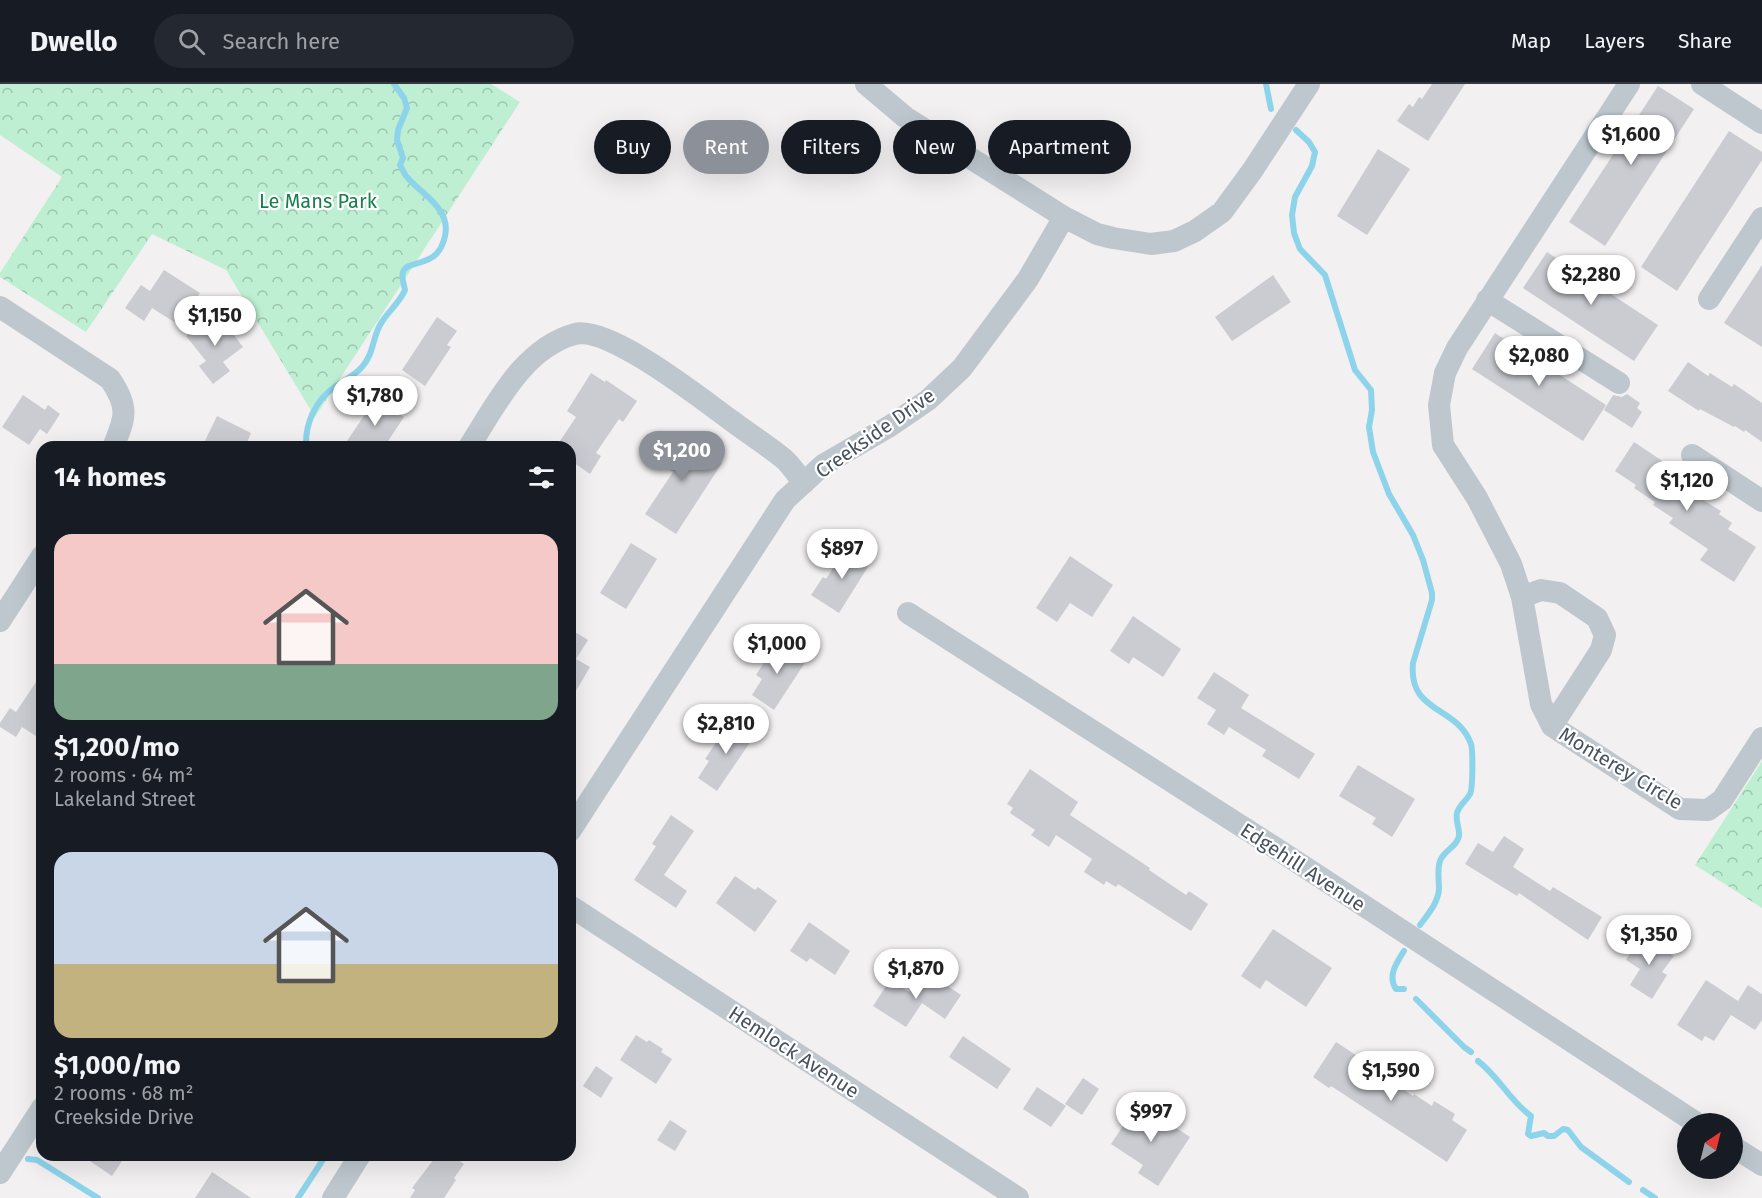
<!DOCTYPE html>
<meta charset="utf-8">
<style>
body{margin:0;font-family:"Fira Sans",sans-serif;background:#242831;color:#f1f3f6;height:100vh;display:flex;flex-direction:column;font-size:22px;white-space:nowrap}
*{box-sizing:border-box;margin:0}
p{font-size:20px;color:#9ea1a6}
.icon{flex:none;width:33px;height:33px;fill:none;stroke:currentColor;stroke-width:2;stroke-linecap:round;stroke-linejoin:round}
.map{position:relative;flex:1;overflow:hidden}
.details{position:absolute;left:36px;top:357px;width:540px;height:720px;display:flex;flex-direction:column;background:#171b24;border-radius:18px;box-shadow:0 6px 24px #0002}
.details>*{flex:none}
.guide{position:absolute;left:594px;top:36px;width:570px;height:54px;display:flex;gap:12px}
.needle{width:39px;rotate:35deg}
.controls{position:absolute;left:1677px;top:1029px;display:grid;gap:12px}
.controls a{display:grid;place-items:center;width:66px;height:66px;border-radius:50%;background:#171b24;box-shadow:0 6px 24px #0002;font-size:30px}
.price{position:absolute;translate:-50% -51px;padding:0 14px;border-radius:21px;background:#fff;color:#222;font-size:20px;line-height:39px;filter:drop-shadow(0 2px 3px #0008)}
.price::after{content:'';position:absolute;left:50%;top:36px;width:18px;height:14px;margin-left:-9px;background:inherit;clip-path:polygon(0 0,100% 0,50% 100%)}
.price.active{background:#8c9099;color:#fff}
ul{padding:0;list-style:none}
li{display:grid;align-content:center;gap:12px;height:318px;padding:0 18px}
li span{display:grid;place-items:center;height:186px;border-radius:18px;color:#555}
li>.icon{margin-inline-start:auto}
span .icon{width:108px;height:108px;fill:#fffc;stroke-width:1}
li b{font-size:26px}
h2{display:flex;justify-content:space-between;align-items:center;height:72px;padding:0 18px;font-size:26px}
.pill{padding:0 21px;border-radius:27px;background:#171b24;box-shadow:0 6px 24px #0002;font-size:21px;line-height:54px}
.pill.active{background:#8c9099;color:#fff}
header{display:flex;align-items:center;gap:36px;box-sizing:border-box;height:84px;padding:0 30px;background:#171b24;border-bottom:2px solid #363941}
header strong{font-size:28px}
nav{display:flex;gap:33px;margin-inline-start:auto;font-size:21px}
.search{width:420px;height:54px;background:#242831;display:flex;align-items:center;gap:15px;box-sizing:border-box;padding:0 21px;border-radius:33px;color:#9ea1a6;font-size:22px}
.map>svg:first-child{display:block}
.park{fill:url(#park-crowns)}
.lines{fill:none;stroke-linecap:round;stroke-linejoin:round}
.stream{stroke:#8dd4eb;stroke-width:6}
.building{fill:#caccd2}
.minor{stroke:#bec7ce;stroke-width:22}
.labels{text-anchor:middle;stroke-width:4.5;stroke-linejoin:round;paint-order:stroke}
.park-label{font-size:20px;fill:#187f4f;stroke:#fff}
.street-label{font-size:20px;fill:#48525d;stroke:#fff}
</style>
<header>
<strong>Dwello</strong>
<div class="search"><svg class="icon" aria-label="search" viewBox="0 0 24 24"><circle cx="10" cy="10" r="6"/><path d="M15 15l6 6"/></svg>Search here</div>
<nav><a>Map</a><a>Layers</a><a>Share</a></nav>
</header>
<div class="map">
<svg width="1762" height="1114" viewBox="0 0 1762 1114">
<defs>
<pattern id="park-crowns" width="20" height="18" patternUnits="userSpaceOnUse" patternTransform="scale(1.5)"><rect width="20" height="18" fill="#bfefd3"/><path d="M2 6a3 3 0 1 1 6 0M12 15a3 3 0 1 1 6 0" fill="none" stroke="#9dc4ae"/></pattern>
</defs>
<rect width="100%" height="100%" fill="#f2f0f0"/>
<!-- park -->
<path class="park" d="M 0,0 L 491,0 L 520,18 L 315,333 L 226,186 L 152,150 L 86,248 L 0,193 L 0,189 L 62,93 L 0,51 Z
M 1762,677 L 1762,824 L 1695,781 Z"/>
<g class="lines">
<!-- stream -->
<path class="stream" d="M 1266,0 L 1271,25
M 1296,46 L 1309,58 L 1315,68 L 1312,82 L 1295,113 L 1292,131 L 1294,149 L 1300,165 L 1325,191 L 1355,286 L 1371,306 L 1372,326 L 1369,343 L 1373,368 L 1389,410 L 1413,451 L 1423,476 L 1432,509 L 1432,516 L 1413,579 C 1408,630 1457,621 1471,660 C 1473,666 1473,705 1470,710 C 1466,717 1459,721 1457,729 C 1455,737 1460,744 1459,752 C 1457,763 1443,767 1440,777 C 1437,786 1439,796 1439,805 C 1438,819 1428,830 1420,841
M 306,363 C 305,340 315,316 336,302 C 344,297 355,291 362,283 C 374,269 372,256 380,241 C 387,228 399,220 405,206 C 404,201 401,193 403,188 C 408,174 438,186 445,152 C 451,124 422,111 407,93 C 404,90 402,84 400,81 L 403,74 L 397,56 L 398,46 L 407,24 L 404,14 L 394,0
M 1404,905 L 1396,905 C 1387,892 1397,878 1404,867
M 1416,915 L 1464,963 L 1471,968
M 1478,977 C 1499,993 1510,1017 1531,1032 L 1528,1050 L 1531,1052 L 1544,1049 L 1548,1052 L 1554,1052 L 1563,1045 L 1568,1046 L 1581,1063 L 1629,1098
M 28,1075 L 37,1076 L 98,1114
M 1643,1106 L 1655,1114
M 298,1114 L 326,1071"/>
</g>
<!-- building -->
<path class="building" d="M 1432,0 L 1465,0 L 1428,57 L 1397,37 L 1409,20 L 1413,23 L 1419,13 L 1422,15 Z
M 1658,2 L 1694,25 L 1605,162 L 1569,138 Z
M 1729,47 L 1762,68 L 1762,76 L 1677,207 L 1641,183 Z
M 1378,65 L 1410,85 L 1367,151 L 1337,132 Z
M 1547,168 L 1658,241 L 1634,277 L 1523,204 Z
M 1762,181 L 1762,263 L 1724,239 Z
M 164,186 L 200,209 L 179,241 L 152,224 L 144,237 L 125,224 L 141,201 L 150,207 Z
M 1273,191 L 1291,218 L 1232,257 L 1215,233 Z
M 217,229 L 243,263 L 223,278 L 230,287 L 213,300 L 199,282 L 206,277 L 186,252 Z
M 437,233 L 457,247 L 447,261 L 451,263 L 425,302 L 402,286 Z
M 1495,249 L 1606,321 L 1583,357 L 1472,285 Z
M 1688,278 L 1708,292 L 1710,289 L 1732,303 L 1734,300 L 1762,319 L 1762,358 L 1745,346 L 1744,348 L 1735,342 L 1734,343 L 1700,325 L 1699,327 L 1668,307 Z
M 591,289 L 605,298 L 606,296 L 637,317 L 623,338 L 619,335 L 596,369 L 601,372 L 590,390 L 570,376 L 570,363 L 556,363 L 576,333 L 567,327 Z
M 1627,310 L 1640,319 L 1637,324 L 1642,328 L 1632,344 L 1604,326 L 1613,311 L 1622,313 Z
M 23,311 L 45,326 L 48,321 L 60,330 L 47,350 L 40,345 L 29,361 L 2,343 Z
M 376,314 L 404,333 L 384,363 L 343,363 Z
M 217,332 L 251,349 L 245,363 L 202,363 Z
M 675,349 L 722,379 L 676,450 L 645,430 L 673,388 L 656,378 Z
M 1634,358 L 1664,378 L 1663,381 L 1674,388 L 1673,390 L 1693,405 L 1692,406 L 1701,412 L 1700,414 L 1721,427 L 1719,430 L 1732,439 L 1728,445 L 1756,463 L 1734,498 L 1700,476 L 1708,465 L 1669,439 L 1673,434 L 1653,421 L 1655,418 L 1634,404 L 1636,401 L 1615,387 Z
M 631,459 L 657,475 L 626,525 L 600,509 Z
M 847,462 L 871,478 L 839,529 L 811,511 L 823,493 L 826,495 Z
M 1070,472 L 1113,501 L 1092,533 L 1070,519 L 1057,538 L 1036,524 Z
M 1133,532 L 1181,565 L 1163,593 L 1133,573 L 1129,580 L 1110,567 Z
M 570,545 L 588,556 L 576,575 L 590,583 L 570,617 Z
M 777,558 L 806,577 L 774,626 L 752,611 L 762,595 L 756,591 Z
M 1214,588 L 1249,611 L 1241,624 L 1315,670 L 1299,695 L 1262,672 L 1266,666 L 1229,643 L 1224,651 L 1207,640 L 1216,626 L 1197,614 Z
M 42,589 L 42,656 L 22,643 L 16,653 L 0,643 L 0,639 L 10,624 L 16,628 Z
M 731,636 L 755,651 L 717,707 L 698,694 L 709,677 L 705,675 Z
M 1358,681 L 1415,715 L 1392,753 L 1372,740 L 1376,734 L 1339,712 Z
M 1030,685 L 1078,718 L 1070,731 L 1150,784 L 1149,786 L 1186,811 L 1189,807 L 1208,820 L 1191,847 L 1118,800 L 1116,803 L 1106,797 L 1104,801 L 1084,788 L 1092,775 L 1056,751 L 1049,763 L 1031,751 L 1035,746 L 1010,729 L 1013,724 L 1007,720 Z
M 671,731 L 694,747 L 664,791 L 687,807 L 676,824 L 634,796 L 656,762 L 652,760 Z
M 1504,752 L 1524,765 L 1513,783 L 1550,807 L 1553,803 L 1602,833 L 1588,856 L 1519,809 L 1517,812 L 1465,780 L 1478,759 L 1493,768 Z
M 735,792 L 755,806 L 758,803 L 777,817 L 755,848 L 716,819 Z
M 809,838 L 850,867 L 835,891 L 810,874 L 807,878 L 790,867 Z
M 1273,845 L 1332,884 L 1306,923 L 1266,896 L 1260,905 L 1241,892 Z
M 1642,851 L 1674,872 L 1662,888 L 1667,891 L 1652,915 L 1630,901 L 1640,885 L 1626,876 Z
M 919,893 L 935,904 L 940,897 L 961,911 L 945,935 L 922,919 L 906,943 L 873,922 L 890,896 L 909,908 Z
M 1706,896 L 1738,917 L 1748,901 L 1762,910 L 1762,936 L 1755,946 L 1731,931 L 1714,957 L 1705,952 L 1702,957 L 1677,941 Z
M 636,951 L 647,958 L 649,956 L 663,965 L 661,968 L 672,975 L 656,1000 L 620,976 Z
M 963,952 L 1011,985 L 997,1005 L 949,973 Z
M 1336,958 L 1371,981 L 1370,983 L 1413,1012 L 1414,1010 L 1432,1022 L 1434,1017 L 1455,1030 L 1452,1036 L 1467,1046 L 1447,1078 L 1331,1002 L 1329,1004 L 1313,993 Z
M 596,982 L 613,994 L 601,1014 L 583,1002 Z
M 1083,994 L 1099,1005 L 1082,1031 L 1065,1020 Z
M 1037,1003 L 1066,1022 L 1051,1043 L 1023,1025 Z
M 1138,1019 L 1190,1053 L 1158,1102 L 1138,1089 L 1143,1081 L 1111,1060 Z
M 670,1036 L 687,1047 L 675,1067 L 657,1056 Z
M 81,1071 L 126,1071 L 112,1092 Z
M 437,1071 L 451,1071 L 464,1080 L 454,1094 L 456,1096 L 444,1114 L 410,1114 L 415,1106 L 412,1104 Z
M 212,1088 L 251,1114 L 195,1114 Z"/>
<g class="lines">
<!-- minor -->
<path class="minor" d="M 866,0 L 905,33 L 1064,133 L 1097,150 L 1113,154 L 1151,160 L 1174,157 L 1195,147 L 1222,128 L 1252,87 L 1309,0
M 1629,0 L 1457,264 L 1445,289 L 1439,321 L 1443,361 L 1477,414 L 1511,480 L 1522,513 L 1541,620 L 1552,642 L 1680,725 L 1708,726 L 1722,716 L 1762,654
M 1702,0 L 1762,39
M 1709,215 L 1762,134
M 1487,216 L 1619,299
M 0,223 L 110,295 C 129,323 126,333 113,363
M 469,363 C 496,321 523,264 575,250 C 609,241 704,317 732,337 C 749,350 767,361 784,375 C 791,381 797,391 804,399
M 1692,371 L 1762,417
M 1522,513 L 1541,506 L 1560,509 L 1597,534 L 1605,551 L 1601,566 L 1552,642
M 908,529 L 1274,763 L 1698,1040
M 0,537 L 42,472
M 570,747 L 785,416 L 823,381 L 890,342 L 928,316 L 962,284 L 1028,195 L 1064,133
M 570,822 L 1018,1114
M 1732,1062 L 1762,1081
M 0,1089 L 42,1024
M 333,1114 L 360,1071"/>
</g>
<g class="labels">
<!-- park labels -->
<g class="park-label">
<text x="318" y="124">Le Mans Park</text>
</g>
<!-- street labels -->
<g class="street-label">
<text transform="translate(875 349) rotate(-35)" y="7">Creekside Drive</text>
<text transform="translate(1621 684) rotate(31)" y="7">Monterey Circle</text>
<text transform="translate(1303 783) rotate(33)" y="7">Edgehill Avenue</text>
<text transform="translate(794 968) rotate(33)" y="7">Hemlock Avenue</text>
</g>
</g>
</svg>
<div class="controls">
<a><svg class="needle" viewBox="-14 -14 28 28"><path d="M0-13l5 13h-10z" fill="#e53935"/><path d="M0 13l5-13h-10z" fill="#9ea1a6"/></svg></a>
</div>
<b class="price" style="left:1631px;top:82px">$1,600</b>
<b class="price" style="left:1591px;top:222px">$2,280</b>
<b class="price" style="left:215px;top:263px">$1,150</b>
<b class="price" style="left:1539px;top:303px">$2,080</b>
<b class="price" style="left:375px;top:343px">$1,780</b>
<b class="price active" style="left:682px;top:398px">$1,200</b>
<b class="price" style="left:1687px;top:428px">$1,120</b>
<b class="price" style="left:842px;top:496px">$897</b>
<b class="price" style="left:777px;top:591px">$1,000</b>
<b class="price" style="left:726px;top:671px">$2,810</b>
<b class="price" style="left:1649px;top:882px">$1,350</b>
<b class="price" style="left:916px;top:916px">$1,870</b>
<b class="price" style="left:1391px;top:1018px">$1,590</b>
<b class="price" style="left:1151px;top:1059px">$997</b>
<div class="guide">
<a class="pill">Buy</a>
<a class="pill active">Rent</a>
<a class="pill">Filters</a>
<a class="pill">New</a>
<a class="pill">Apartment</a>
</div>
<section class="details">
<h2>14 homes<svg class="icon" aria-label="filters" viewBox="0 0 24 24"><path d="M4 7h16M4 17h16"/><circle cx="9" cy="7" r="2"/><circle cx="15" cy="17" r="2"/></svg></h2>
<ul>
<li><span style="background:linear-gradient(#f6c9c9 70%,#7fa58c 0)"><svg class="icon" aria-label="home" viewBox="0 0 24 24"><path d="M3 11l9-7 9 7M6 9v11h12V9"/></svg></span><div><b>$1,200/mo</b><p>2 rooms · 64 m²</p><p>Lakeland Street</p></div></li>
<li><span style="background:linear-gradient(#c9d6e8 60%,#c2b280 0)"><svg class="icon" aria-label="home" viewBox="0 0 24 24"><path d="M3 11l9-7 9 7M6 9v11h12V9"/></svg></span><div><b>$1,000/mo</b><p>2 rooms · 68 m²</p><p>Creekside Drive</p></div></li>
</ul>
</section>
</div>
